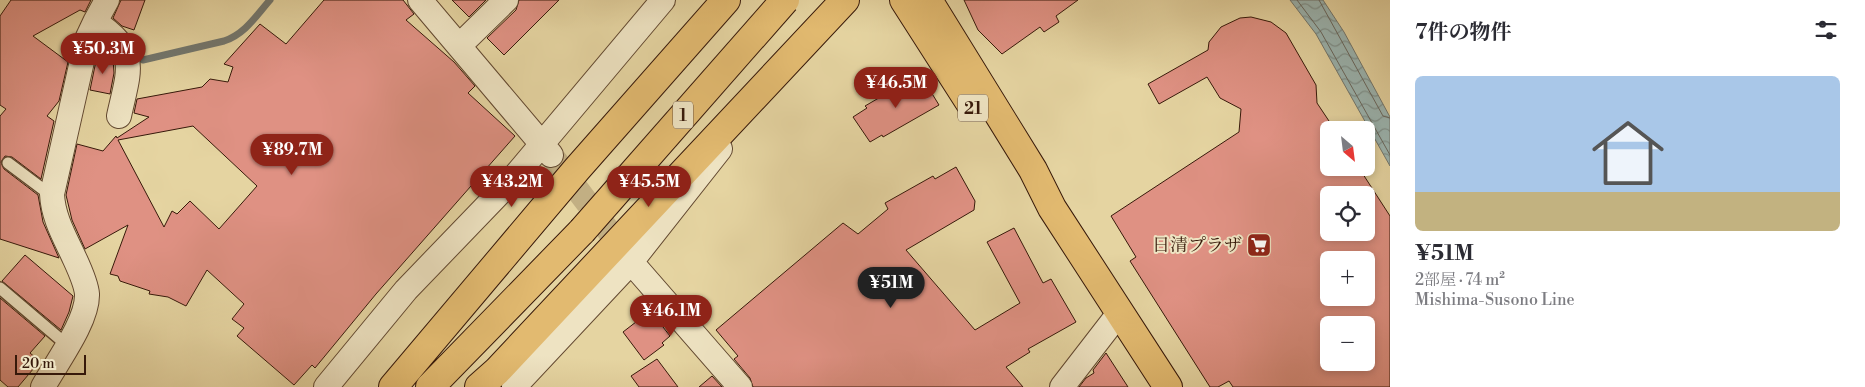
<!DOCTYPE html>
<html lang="ja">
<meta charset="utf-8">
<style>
body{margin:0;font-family:"Libre Bodoni","Noto Serif JP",serif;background:#f7f7f7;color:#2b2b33;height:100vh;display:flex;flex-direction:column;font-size:19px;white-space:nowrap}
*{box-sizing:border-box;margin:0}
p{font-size:16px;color:#7c7c81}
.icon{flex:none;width:28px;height:28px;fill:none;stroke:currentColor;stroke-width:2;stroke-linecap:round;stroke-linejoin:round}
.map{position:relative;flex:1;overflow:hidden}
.drawer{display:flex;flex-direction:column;background:#fff;width:475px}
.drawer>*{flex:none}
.needle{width:32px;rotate:152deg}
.tools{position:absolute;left:1320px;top:121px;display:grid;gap:10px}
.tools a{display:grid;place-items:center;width:55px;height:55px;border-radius:8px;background:#fff;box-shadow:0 2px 8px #0003;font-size:25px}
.scale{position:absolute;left:15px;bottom:12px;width:71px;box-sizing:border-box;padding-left:5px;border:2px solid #37190a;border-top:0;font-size:14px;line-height:18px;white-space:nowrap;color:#37190a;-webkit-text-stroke:4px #eee3c2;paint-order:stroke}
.price{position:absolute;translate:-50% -42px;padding:0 11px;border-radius:18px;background:#8f2418;color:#fff;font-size:16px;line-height:32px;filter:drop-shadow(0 1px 2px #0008)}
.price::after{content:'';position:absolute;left:50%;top:30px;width:15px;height:11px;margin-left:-8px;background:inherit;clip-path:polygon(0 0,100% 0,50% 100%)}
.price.active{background:#222;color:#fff}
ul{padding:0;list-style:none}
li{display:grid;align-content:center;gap:10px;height:265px;padding:0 25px}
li+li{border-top:1px solid #e1e1e2}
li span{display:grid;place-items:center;height:155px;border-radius:8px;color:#555}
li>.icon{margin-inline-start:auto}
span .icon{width:90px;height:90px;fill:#fffc;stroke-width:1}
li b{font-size:21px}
h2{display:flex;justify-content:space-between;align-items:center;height:60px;padding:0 25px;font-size:21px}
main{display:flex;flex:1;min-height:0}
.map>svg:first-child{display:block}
.water{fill:url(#water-waves);stroke:#73776e}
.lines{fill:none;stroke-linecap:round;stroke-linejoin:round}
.shore{stroke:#69675e;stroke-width:1}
.stream{stroke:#73776e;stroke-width:7}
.building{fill:#df9183;stroke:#37190a;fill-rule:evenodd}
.minor-tunnel{stroke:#c2af83;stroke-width:24;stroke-dasharray:24 12;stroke-linecap:butt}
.service-casing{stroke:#624830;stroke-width:14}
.minor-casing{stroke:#624830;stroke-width:26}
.primary-casing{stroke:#37190a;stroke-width:30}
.trunk-casing{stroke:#37190a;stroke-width:30}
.service{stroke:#eee3c2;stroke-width:11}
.minor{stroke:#eee3c2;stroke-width:24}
.primary{stroke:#e2ba70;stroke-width:28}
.trunk{stroke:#e2ba70;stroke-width:28}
.trunk-bridge-casing{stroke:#37190a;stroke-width:30;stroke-linecap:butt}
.trunk-bridge{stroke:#e2ba70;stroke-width:28}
.labels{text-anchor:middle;stroke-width:4;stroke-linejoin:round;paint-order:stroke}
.shield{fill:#eee3c2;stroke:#6e5641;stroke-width:1}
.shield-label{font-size:16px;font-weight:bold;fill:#37190a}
.poi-label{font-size:18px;fill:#37190a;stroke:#eee3c2;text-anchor:end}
</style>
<main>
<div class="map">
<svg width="1390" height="387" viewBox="0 0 1390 387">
<defs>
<pattern id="water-waves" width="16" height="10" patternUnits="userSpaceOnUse" patternTransform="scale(1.25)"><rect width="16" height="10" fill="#9bb5b1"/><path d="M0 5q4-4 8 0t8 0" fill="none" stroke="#7f928e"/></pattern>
</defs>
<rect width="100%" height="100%" fill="#e5d4a1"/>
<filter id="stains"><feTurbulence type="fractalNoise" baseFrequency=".004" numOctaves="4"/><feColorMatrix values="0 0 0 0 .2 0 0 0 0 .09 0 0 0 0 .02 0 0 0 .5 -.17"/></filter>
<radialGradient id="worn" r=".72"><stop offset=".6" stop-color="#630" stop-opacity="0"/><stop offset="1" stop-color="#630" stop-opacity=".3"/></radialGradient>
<!-- water -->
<path class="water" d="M 1290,0 L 1323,0 L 1344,32 L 1390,117 L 1390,166 L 1316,34 Z"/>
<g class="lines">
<!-- shore -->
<path class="shore" d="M 1297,0 L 1321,32 L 1390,155
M 1319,0 L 1383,116 L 1390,118"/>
<!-- stream -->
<path class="stream" d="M 143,60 L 224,41 C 245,34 256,16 270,0"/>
</g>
<!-- building -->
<path class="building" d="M 11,0 L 91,0 L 85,12 L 80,10 L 33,36 L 68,62 L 59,101 L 47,116 L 54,121 L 41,179 L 12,157 L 5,156 L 1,162 L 4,169 L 38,195 L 43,222 L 59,258 L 0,239 L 0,116 L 6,109 L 0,105 L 0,16 Z
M 121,0 L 145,0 L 134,30 L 122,26 L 113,18 Z
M 324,0 L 403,0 L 414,14 L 406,20 L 454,62 L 475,86 L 468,93 L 515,136 L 376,294 L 315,368 L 312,365 L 294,385 L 237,336 L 244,328 L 232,319 L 244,304 L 207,270 L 186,306 L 168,297 L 149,294 L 150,291 L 120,281 L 118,276 L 110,274 L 128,225 L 85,249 L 72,220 L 66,195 L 77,144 L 103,151 L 116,136 L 117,138 L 149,117 L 134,113 L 137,99 L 202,87 L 210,79 L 228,82 L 233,67 L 224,64 L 260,24 L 286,44 ZM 193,126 L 257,186 L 219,229 L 190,201 L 177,214 L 172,211 L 164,227 L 118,140 Z
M 452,0 L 486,0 L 469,17 Z
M 519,0 L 559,0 L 504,55 L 487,38 L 516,10 Z
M 964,0 L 1078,0 L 1056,16 L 1059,22 L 1044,32 L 1040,27 L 1002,54 L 978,30 Z
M 1251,17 L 1271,22 L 1286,33 L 1316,85 L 1317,103 L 1329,121 L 1329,168 L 1359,168 L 1390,216 L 1390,387 L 1233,387 L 1229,381 L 1218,387 L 1210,387 L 1130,261 L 1136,257 L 1111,216 L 1239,132 L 1241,109 L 1220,98 L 1207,77 L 1159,104 L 1148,84 L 1208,50 L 1209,42 L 1221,27 L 1240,18 ZM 1329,195 L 1366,195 L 1366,232 L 1329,232 ZM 1329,260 L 1366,260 L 1366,298 L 1329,298 ZM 1329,325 L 1366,325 L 1366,362 L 1329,362 Z
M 97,56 L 113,59 L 114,73 L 110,94 L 90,90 Z
M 920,74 L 939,105 L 883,137 L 882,135 L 870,142 L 853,117 L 867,108 L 865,106 Z
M 956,167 L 975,201 L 974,210 L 906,250 L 975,330 L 1020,303 L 987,242 L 1014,228 L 1043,283 L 1051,279 L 1076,322 L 1028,349 L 1030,352 L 1006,367 L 1023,387 L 753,387 L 750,378 L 734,359 L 738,356 L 716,330 L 843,223 L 858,234 L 888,209 L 885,203 L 933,176 L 935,179 Z
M 25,255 L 73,296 L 69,312 L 61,330 L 2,281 Z
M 0,298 L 45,336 L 30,353 L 36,358 L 30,365 L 34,368 L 18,387 L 8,387 L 0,380 Z
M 645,315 L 650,322 L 656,318 L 670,336 L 662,343 L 664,345 L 644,360 L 623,332 Z
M 1106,353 L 1128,387 L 1079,387 L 1086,378 L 1094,373 L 1093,370 Z
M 657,359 L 678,387 L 639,387 L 631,376 Z
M 712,376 L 722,387 L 699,387 Z"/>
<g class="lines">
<!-- minor-tunnel -->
<path class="minor-tunnel" d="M 552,156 L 629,258"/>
<defs>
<path id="service" d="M 8,163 L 52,196
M 0,288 L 67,345"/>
<path id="minor" d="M 107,0 L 95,22 C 140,51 129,70 119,116
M 420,0 L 551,155
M 459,46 L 506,0
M 631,262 L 740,387
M 43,387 C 56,363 88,321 87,294 C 86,282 78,266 73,255 C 63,234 53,216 52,194 L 87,39 L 95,22
M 326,387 L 406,290 L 510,182 L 663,0
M 514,387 L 631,262 L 720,149
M 1062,387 L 1120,312"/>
<path id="primary" d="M 904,0 L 970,103
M 928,0 L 1033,170 L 1052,208 L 1168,387"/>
<path id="trunk" d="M 393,387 L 577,169 L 726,0
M 430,387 L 582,231
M 479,387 L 497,371 L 845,0"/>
</defs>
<!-- service casing -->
<use href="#service" class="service-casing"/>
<!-- minor casing -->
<use href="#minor" class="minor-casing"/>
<!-- primary casing -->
<use href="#primary" class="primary-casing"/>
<!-- trunk casing -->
<use href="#trunk" class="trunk-casing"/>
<!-- service -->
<use href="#service" class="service"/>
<!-- minor -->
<use href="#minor" class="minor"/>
<!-- primary -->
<use href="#primary" class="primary"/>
<!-- trunk -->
<use href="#trunk" class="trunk"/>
<defs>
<path id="trunk-bridge" d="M 582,231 L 785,0"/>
</defs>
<!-- trunk-bridge casing -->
<use href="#trunk-bridge" class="trunk-bridge-casing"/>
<!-- trunk-bridge -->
<use href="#trunk-bridge" class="trunk-bridge"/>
</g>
<!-- icons -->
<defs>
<symbol id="supermarket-square" viewBox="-11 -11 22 22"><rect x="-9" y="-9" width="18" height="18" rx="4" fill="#8f2418" stroke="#eee3c2"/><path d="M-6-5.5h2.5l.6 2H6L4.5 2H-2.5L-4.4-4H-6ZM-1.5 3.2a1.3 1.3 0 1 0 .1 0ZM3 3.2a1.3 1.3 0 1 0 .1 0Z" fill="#fff"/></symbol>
</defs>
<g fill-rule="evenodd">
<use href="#supermarket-square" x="1245" y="231" width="28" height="28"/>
</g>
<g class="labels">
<!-- shield labels -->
<g class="shield">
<rect x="958" y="94.5" width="30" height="27" rx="4"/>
<rect x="673" y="101.5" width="20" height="27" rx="4"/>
</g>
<g class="shield-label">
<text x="973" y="114">21</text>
<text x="683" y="121">1</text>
</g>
<!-- poi labels -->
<g class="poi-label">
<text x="1242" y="251">日清プラザ</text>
</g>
</g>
<rect width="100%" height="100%" filter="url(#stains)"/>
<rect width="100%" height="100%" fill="url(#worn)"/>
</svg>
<div class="tools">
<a><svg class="needle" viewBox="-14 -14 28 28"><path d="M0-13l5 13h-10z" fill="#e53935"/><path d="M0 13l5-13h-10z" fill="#7c7c81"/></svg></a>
<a><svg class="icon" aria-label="locate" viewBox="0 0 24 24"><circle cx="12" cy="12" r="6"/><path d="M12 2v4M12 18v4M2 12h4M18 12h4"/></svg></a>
<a>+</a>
<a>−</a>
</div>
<div class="scale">20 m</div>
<b class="price" style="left:103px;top:75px">¥50.3M</b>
<b class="price" style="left:896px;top:109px">¥46.5M</b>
<b class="price" style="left:292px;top:176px">¥89.7M</b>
<b class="price" style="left:512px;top:208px">¥43.2M</b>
<b class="price" style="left:649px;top:208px">¥45.5M</b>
<b class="price active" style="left:891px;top:309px">¥51M</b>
<b class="price" style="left:671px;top:337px">¥46.1M</b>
</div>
<section class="drawer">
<h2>7件の物件<svg class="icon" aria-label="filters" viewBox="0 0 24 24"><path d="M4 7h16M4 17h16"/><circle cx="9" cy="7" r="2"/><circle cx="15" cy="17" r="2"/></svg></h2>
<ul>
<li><span style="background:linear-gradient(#a9c7e8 75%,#c2b280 0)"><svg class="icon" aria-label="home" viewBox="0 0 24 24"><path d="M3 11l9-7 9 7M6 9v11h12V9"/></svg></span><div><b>¥51M</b><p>2部屋 · 74 m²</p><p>Mishima-Susono Line</p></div></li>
</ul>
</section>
</main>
